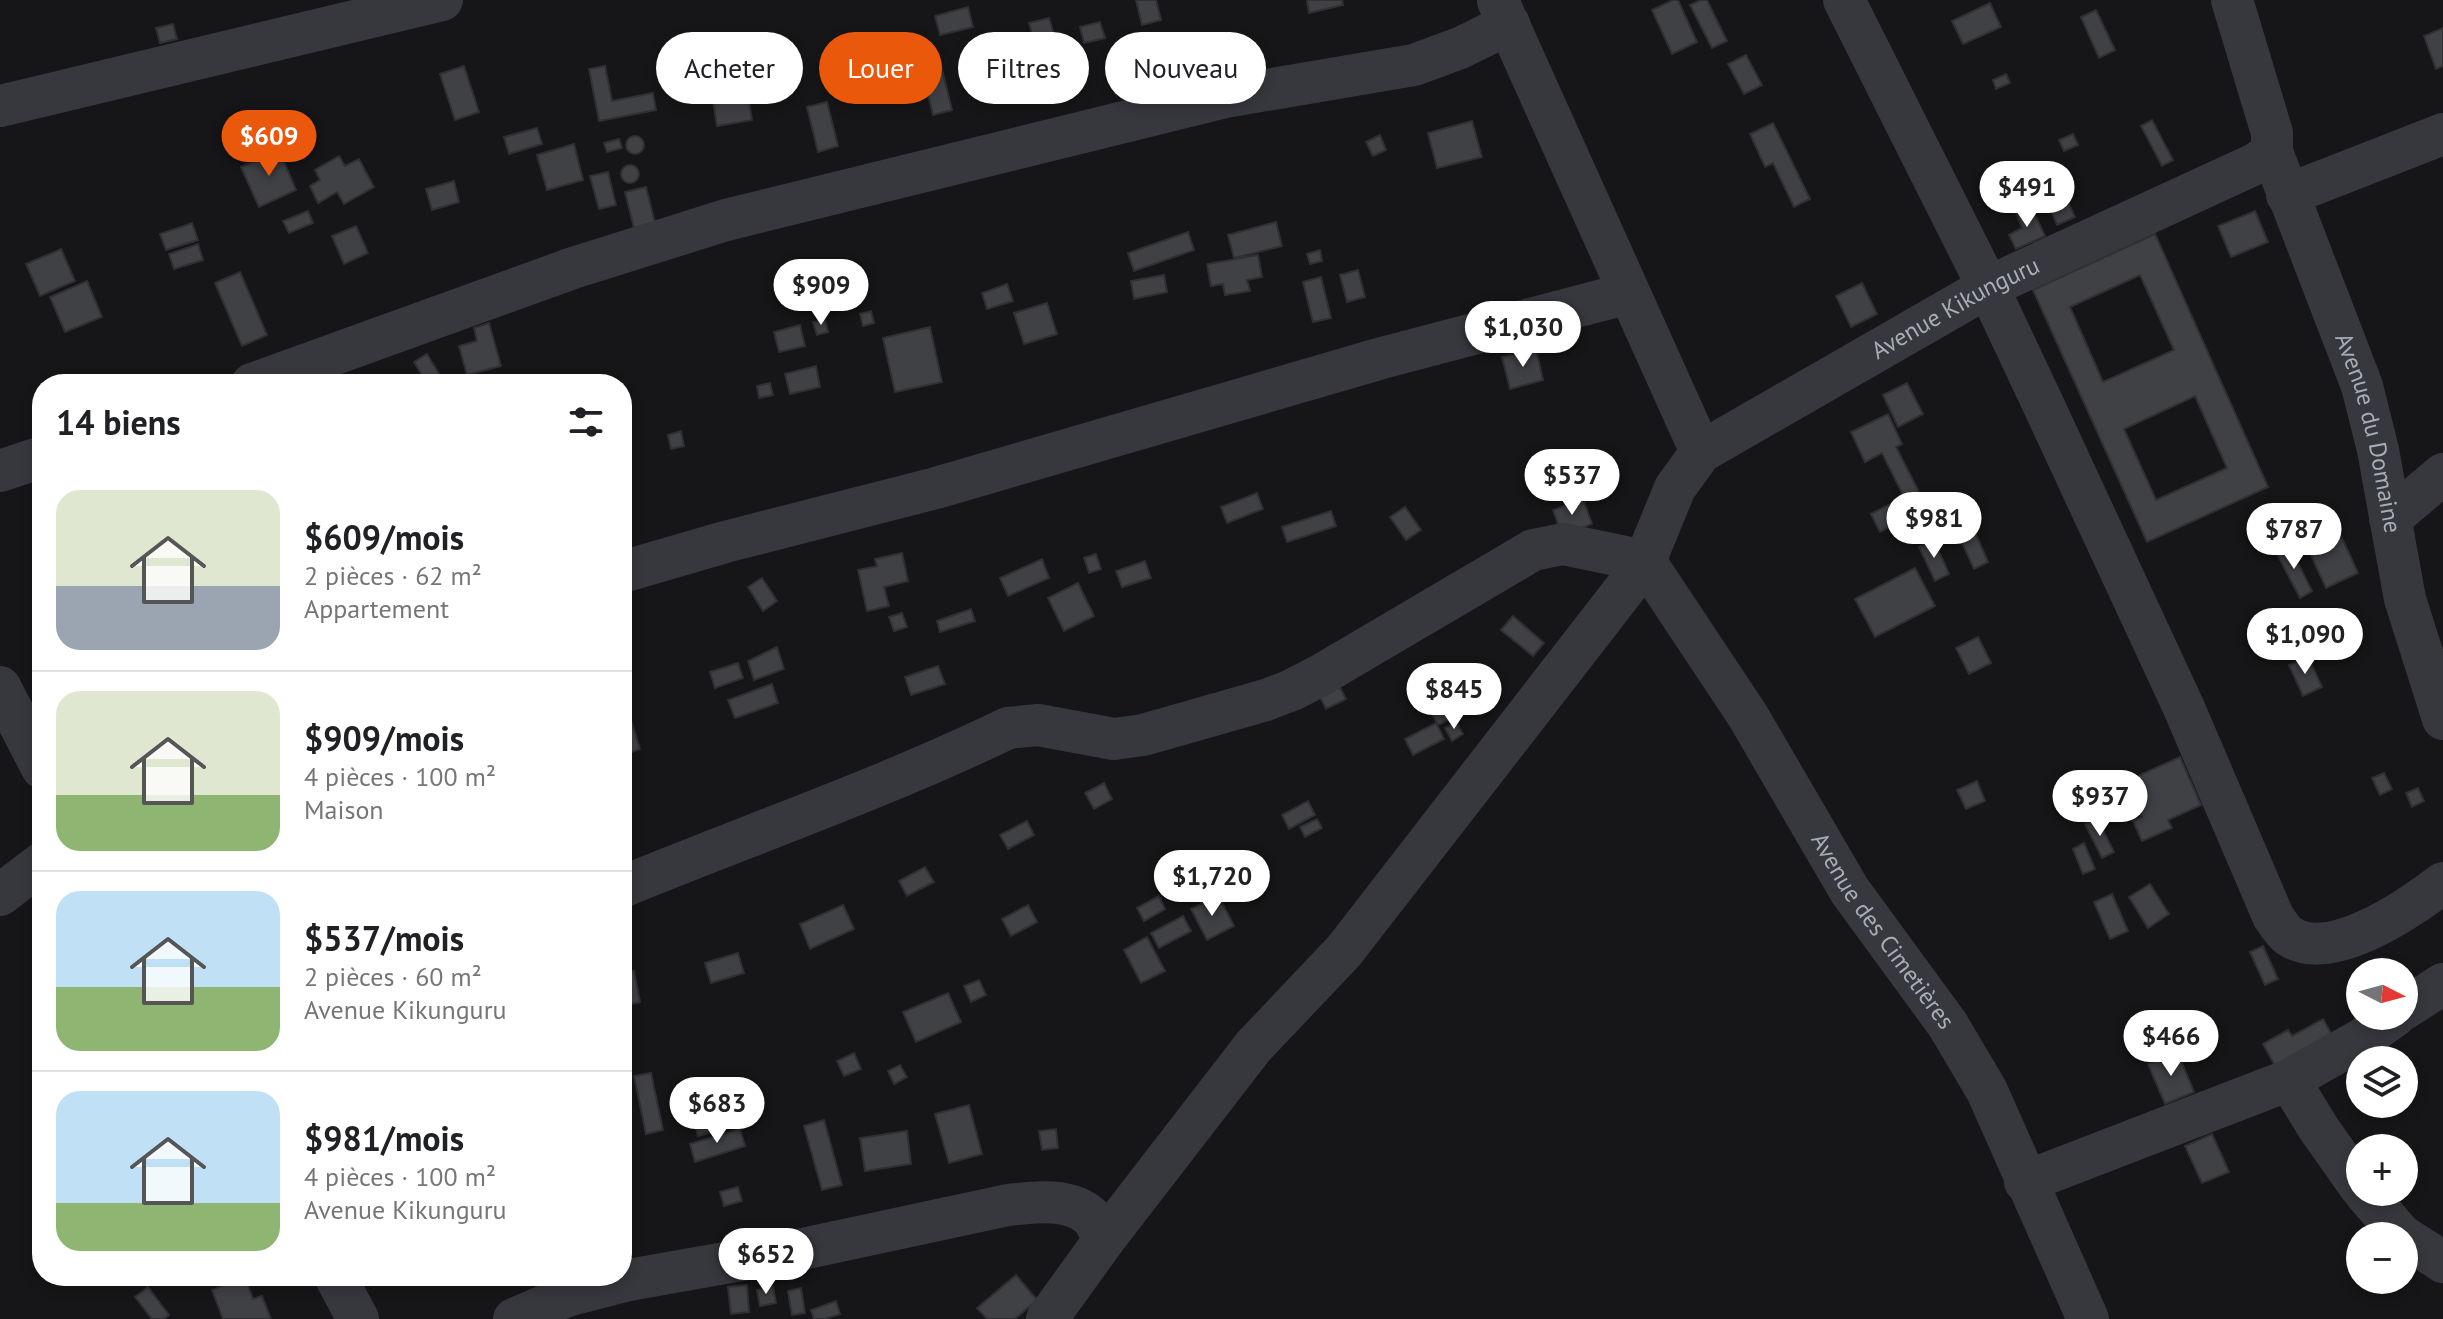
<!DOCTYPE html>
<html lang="fr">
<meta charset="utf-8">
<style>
body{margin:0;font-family:"PT Sans",sans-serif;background:#f2f2f2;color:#202124;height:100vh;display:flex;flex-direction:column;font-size:30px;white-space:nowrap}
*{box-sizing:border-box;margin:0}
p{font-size:26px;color:#757577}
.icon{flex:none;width:44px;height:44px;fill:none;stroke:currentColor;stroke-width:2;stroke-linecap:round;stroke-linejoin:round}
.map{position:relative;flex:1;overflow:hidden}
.sheet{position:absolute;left:32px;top:374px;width:600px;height:912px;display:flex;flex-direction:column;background:#fff;border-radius:32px;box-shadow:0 4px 12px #0003}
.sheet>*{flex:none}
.guide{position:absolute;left:656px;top:32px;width:760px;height:72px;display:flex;gap:16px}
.needle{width:52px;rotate:96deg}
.controls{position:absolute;left:2346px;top:958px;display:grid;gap:16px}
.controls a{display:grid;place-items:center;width:72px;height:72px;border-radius:50%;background:#fff;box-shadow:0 4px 12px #0003;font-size:40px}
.price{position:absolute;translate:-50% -68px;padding:0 18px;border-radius:28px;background:#fff;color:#222;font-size:26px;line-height:52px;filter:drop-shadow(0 2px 4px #0008)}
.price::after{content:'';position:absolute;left:50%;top:48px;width:24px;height:18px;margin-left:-12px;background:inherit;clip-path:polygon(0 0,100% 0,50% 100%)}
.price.on{background:#ea580c;color:#fff}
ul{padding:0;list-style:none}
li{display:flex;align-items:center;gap:24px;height:200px;padding:0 24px}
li+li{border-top:2px solid #e0e0e0}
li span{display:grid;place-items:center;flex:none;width:224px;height:160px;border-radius:24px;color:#555}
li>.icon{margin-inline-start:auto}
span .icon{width:96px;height:96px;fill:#fffc;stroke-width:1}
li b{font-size:34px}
h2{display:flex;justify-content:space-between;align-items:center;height:96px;padding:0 24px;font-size:34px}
.chip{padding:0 28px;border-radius:36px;background:#fff;box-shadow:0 4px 12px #0003;font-size:28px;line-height:72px}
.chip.on{background:#ea580c;color:#fff}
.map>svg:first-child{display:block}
.building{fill:#404145;stroke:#303034;stroke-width:2;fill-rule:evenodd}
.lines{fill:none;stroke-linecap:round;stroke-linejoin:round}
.minor{stroke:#37383d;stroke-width:42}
.labels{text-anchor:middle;stroke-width:8;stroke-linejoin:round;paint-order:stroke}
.street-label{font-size:24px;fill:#a8adb8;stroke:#111113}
</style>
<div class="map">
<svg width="2443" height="1319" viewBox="0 0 2443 1319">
<rect width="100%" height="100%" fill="#161618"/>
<!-- building -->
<path class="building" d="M 1136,0 L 1156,0 L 1161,20 L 1142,25 Z
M 1307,0 L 1342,0 L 1343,5 L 1309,13 Z
M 1673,0 L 1678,0 L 1697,42 L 1672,54 L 1652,10 Z
M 1701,0 L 1707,0 L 1727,41 L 1712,48 L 1690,5 Z
M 1990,3 L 2001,27 L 1963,44 L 1952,21 Z
M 968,7 L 973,27 L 940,35 L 935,16 Z
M 2096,10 L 2115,50 L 2099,58 L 2081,17 Z
M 1049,18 L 1054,35 L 1034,41 L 1029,23 Z
M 1100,22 L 1105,38 L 1084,43 L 1080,27 Z
M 173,24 L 177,39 L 160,43 L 156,28 Z
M 2443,28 L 2443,66 L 2436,69 L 2424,36 Z
M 938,53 L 952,110 L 933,115 L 926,86 L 909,90 L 902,62 Z
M 1746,55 L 1762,85 L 1744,94 L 1728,64 Z
M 464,66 L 479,112 L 455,120 L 440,74 Z
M 605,66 L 612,101 L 653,93 L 656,110 L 599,121 L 589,69 Z
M 2006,74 L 2010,83 L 1996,89 L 1993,80 Z
M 747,89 L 752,120 L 717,126 L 712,95 Z
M 827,102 L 838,146 L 818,152 L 807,107 Z
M 2152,120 L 2173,160 L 2162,166 L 2141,126 Z
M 1472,121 L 1482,157 L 1437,168 L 1428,133 Z
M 1773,123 L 1810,199 L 1794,207 L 1773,163 L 1765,167 L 1750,134 Z
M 537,128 L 542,144 L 509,154 L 504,137 Z
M 2073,134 L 2078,145 L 2064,151 L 2059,140 Z
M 1380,135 L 1386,150 L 1373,156 L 1366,142 Z
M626 145a9 9 0 1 1 18 0a9 9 0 1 1-18 0Z
M 619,139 L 622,148 L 607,152 L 604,143 Z
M 574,144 L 583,180 L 547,190 L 537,155 Z
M 279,150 L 296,190 L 259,207 L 241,167 Z
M 339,156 L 345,166 L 359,159 L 374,187 L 344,204 L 337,192 L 318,203 L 310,186 L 320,180 L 315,170 Z
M621 174a9 9 0 1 1 18 0a9 9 0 1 1-18 0Z
M 608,172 L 616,205 L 599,209 L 590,176 Z
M 454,181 L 459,202 L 432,210 L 426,189 Z
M 646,187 L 655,223 L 634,228 L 625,192 Z
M 2067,200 L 2075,217 L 2057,225 L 2050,208 Z
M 2031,206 L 2045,236 L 2016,249 L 2009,235 L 2022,228 L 2016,213 Z
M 308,211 L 313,223 L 289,233 L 283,221 Z
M 2255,211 L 2268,242 L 2231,257 L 2218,226 Z
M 1276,222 L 1282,246 L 1234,258 L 1228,235 Z
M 192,223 L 198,240 L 166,250 L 160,234 Z
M 356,226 L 368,253 L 344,264 L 332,236 Z
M 1188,232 L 1194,250 L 1134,271 L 1128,253 Z
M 2155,234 L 2268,487 L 2147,542 L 2033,290 ZM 2140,275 L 2174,350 L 2103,382 L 2070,307 ZM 2195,396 L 2227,468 L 2156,500 L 2124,429 Z
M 198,244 L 203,260 L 174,269 L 169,254 Z
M 61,249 L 75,281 L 40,296 L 26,264 Z
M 1320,250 L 1322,261 L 1310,264 L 1307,254 Z
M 1258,255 L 1262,277 L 1247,280 L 1250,291 L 1225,295 L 1223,284 L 1211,286 L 1207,264 Z
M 1358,270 L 1365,297 L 1347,302 L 1340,275 Z
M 240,272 L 267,335 L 242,346 L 215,283 Z
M 1164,275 L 1167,292 L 1134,299 L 1131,281 Z
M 1321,277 L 1331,318 L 1313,322 L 1303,282 Z
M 87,281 L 102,317 L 65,332 L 50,297 Z
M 1862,283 L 1877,314 L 1851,327 L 1836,296 Z
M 1007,284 L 1013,301 L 987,309 L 982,293 Z
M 1047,303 L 1057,334 L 1024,344 L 1014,313 Z
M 871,311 L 874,323 L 863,326 L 860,314 Z
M 825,320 L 828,332 L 817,335 L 813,322 Z
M 489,323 L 501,366 L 467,375 L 459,346 L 477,341 L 474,328 Z
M 800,325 L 805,346 L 779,352 L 774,332 Z
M 930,327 L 942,382 L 895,392 L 883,338 Z
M 1536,349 L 1543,380 L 1510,389 L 1502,357 Z
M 427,354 L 445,384 L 427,384 L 414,362 Z
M 816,366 L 820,387 L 790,394 L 785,374 Z
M 770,383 L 773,395 L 759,398 L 757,386 Z
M 1907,383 L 1923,414 L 1898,427 L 1883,395 Z
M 1888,414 L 1902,444 L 1896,447 L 1919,492 L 1905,499 L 1882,453 L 1865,462 L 1851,432 Z
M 681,431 L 684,446 L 671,449 L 668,435 Z
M 1257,493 L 1263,509 L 1227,523 L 1221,507 Z
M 1583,499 L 1592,524 L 1562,535 L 1553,510 Z
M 1896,501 L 1905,519 L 1880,532 L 1871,514 Z
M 1405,507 L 1421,530 L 1406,540 L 1390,517 Z
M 1331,511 L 1336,526 L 1287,542 L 1282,527 Z
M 2336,525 L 2358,573 L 2326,588 L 2304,540 Z
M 1975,532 L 1988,562 L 1974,569 L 1960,538 Z
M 1934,540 L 1949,574 L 1935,581 L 1919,547 Z
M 2289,545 L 2312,591 L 2300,598 L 2276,552 Z
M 902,553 L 908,581 L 884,587 L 889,606 L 867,611 L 858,570 L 877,566 L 875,559 Z
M 1096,554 L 1101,569 L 1089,573 L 1084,558 Z
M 1042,559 L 1049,578 L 1008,596 L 1000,578 Z
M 1145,561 L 1151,578 L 1122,587 L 1116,571 Z
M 1915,568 L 1935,606 L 1875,637 L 1855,599 Z
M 762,578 L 777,601 L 763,611 L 748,587 Z
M 1078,583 L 1094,616 L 1064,631 L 1048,598 Z
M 971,609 L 975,621 L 940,632 L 937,621 Z
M 902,613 L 907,627 L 894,631 L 889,617 Z
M 1513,616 L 1544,643 L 1533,656 L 1501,630 Z
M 2356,622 L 2363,637 L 2353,642 L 2346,627 Z
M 1978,637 L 1991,663 L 1969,674 L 1956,648 Z
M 777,647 L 784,669 L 754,680 L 748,661 Z
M 2308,657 L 2322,687 L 2303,696 L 2289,665 Z
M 738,663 L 743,678 L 715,688 L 710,672 Z
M 938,666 L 945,684 L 911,695 L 905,677 Z
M 772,684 L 778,703 L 735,718 L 728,700 Z
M 1338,684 L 1346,699 L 1326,709 L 1319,695 Z
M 1438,687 L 1454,717 L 1438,725 L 1422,695 Z
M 630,717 L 640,749 L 624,755 L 622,720 Z
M 1456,722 L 1463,734 L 1452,741 L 1445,728 Z
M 1436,723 L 1444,739 L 1413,755 L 1405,739 Z
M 2180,757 L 2201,805 L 2168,820 L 2172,828 L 2142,841 L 2133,821 L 2142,817 L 2138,807 L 2113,818 L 2102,792 Z
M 2384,773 L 2392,789 L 2380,795 L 2372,778 Z
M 1977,781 L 1985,801 L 1966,809 L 1957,790 Z
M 1104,783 L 1112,799 L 1094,809 L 1085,793 Z
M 2418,788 L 2424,801 L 2412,807 L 2406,793 Z
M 1308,801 L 1315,815 L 1289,829 L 1282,815 Z
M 2097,818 L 2114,852 L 2102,858 L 2085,824 Z
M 1317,819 L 1322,828 L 1305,837 L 1300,827 Z
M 1027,821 L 1034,835 L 1008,849 L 1000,835 Z
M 2084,843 L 2095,869 L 2083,874 L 2073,849 Z
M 925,867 L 934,882 L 907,896 L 899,881 Z
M 2150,884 L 2169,914 L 2148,928 L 2129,897 Z
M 2112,894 L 2128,931 L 2110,939 L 2094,902 Z
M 1218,895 L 1234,926 L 1207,940 L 1191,909 Z
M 1159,896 L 1165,909 L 1144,921 L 1137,908 Z
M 843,905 L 854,929 L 810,949 L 800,924 Z
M 1028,905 L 1037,922 L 1011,936 L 1002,919 Z
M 1183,916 L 1191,931 L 1159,948 L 1151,933 Z
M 1147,937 L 1165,971 L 1141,983 L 1124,950 Z
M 2263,946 L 2278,979 L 2265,985 L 2250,952 Z
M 738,953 L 744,973 L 711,983 L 705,963 Z
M 634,971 L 640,1002 L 622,1006 L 622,973 Z
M 979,980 L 986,995 L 971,1002 L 964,986 Z
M 948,993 L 961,1022 L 916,1042 L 903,1012 Z
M 2323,1019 L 2332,1035 L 2275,1066 L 2263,1044 L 2288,1030 L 2292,1036 Z
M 2177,1051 L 2194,1092 L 2165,1104 L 2148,1064 Z
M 854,1053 L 861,1069 L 844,1076 L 837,1061 Z
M 900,1065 L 907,1077 L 894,1084 L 888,1071 Z
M 651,1073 L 663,1130 L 646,1134 L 634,1076 Z
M 734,1104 L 740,1124 L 698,1136 L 692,1117 Z
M 969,1105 L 982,1154 L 949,1163 L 935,1114 Z
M 824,1120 L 842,1185 L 822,1190 L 804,1126 Z
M 740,1129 L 745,1146 L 695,1162 L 690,1144 Z
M 1056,1129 L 1058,1148 L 1042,1150 L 1039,1131 Z
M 907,1131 L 911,1164 L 865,1171 L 860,1138 Z
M 2212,1134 L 2229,1172 L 2202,1183 L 2185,1146 Z
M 738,1187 L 742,1201 L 724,1206 L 720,1192 Z
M 1016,1275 L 1037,1300 L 1015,1319 L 987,1319 L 977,1308 Z
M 245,1277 L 253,1299 L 262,1296 L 271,1319 L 223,1319 L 212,1290 Z
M 747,1285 L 749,1312 L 731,1314 L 728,1287 Z
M 148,1287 L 169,1315 L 164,1319 L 152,1319 L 135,1297 Z
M 773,1287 L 776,1303 L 760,1306 L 757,1290 Z
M 801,1288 L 805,1313 L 792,1315 L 788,1291 Z
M 836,1301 L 840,1314 L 825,1319 L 814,1319 L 811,1310 Z"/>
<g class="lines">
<!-- minor -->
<g class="minor">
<path d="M 1844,0 L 1988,287 L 2043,404 L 2184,708 L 2273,916 C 2277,922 2283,932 2289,936 C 2331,964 2410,908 2443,883"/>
<path d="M 1498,1 L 1701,452"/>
<path d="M 0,106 L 442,0"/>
<path id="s1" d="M 2272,152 L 2362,386 L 2378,450 L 2405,599 L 2443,719"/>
<path d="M 2287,195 L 2443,134"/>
<path d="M 252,384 L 573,268 L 726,220 L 1225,97 L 1414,65 L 1460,48 L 1509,24"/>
<path d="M 0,471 L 42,457"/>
<path d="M 2390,519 L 2443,474"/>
<path id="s2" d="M 1645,561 L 1748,716 L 1850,891 L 1948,1025 L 1987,1091 L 2088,1319"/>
<path d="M 622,572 L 725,542 L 936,488 L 1382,358 L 1629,293"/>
<path d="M 0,687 L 42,768"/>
<path d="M 622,887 C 751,834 882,789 1008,728 L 1038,725 L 1114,739 L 1143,735 L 1266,700 L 1292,690 L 1319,676 L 1533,550 L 1563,544 L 1645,561"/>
<path d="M 0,895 L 42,863"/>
<path d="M 2404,1009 L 2443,984"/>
<path d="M 2289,1080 L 2319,1129 L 2360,1187"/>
<path d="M 2025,1182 L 2289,1080 L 2362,1039 L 2395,1016"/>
<path d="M 2364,1192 L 2402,1236"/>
<path d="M 2404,1237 L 2443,1262"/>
<path d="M 335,1276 L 358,1319"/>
<path d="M 514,1319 L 567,1296 L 629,1280 L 798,1250 L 1008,1205 C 1034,1202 1070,1197 1091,1217 C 1096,1222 1100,1233 1104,1240"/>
<path id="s3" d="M 1047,1319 L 1104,1240 L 1253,1047 L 1344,951 L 1634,577 L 1645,561 L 1675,488 L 1701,452 L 1988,287 L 2257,163 L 2272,152 L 2272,133 L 2232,0"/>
</g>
</g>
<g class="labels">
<!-- street labels -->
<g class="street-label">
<text dy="8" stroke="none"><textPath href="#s3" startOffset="1382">Avenue Kikunguru</textPath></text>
<text dy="8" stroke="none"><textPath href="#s1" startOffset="298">Avenue du Domaine</textPath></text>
<text dy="8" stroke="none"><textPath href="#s2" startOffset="440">Avenue des Cimetières</textPath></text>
</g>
</g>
</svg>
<div class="controls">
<a><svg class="needle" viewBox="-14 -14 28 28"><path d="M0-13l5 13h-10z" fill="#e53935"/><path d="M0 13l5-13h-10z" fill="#757577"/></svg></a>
<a><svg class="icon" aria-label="layers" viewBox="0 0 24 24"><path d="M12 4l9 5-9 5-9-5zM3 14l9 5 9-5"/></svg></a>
<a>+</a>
<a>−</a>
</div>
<b class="price on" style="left:269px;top:178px">$609</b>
<b class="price" style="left:2027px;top:229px">$491</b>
<b class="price" style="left:821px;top:327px">$909</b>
<b class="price" style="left:1523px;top:369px">$1,030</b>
<b class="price" style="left:1572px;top:517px">$537</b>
<b class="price" style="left:1934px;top:560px">$981</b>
<b class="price" style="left:2294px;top:571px">$787</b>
<b class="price" style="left:2305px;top:676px">$1,090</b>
<b class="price" style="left:1454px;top:731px">$845</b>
<b class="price" style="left:2100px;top:838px">$937</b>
<b class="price" style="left:1212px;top:918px">$1,720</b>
<b class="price" style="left:2171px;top:1078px">$466</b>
<b class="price" style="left:717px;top:1145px">$683</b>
<b class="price" style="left:766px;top:1296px">$652</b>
<div class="guide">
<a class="chip">Acheter</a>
<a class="chip on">Louer</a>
<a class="chip">Filtres</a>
<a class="chip">Nouveau</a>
</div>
<section class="sheet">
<h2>14 biens<svg class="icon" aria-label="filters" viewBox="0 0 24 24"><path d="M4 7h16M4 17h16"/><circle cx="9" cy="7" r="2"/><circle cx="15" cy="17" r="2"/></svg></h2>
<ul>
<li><span style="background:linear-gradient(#dfe7d0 60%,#9aa5b1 0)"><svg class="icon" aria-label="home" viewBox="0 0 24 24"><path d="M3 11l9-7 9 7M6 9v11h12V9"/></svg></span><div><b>$609/mois</b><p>2 pièces · 62 m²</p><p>Appartement</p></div></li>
<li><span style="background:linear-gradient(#dfe7d0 65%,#8fb573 0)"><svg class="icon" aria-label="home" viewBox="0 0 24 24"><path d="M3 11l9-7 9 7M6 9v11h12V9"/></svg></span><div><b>$909/mois</b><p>4 pièces · 100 m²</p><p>Maison</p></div></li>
<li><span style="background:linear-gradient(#bfe0f5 60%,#8fb573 0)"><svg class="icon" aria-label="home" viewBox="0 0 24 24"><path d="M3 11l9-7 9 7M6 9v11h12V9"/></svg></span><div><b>$537/mois</b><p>2 pièces · 60 m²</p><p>Avenue Kikunguru</p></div></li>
<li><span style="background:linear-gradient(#bfe0f5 70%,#8fb573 0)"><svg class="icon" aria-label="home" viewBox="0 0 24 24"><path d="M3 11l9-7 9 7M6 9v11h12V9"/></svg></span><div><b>$981/mois</b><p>4 pièces · 100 m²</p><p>Avenue Kikunguru</p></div></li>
</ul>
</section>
</div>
